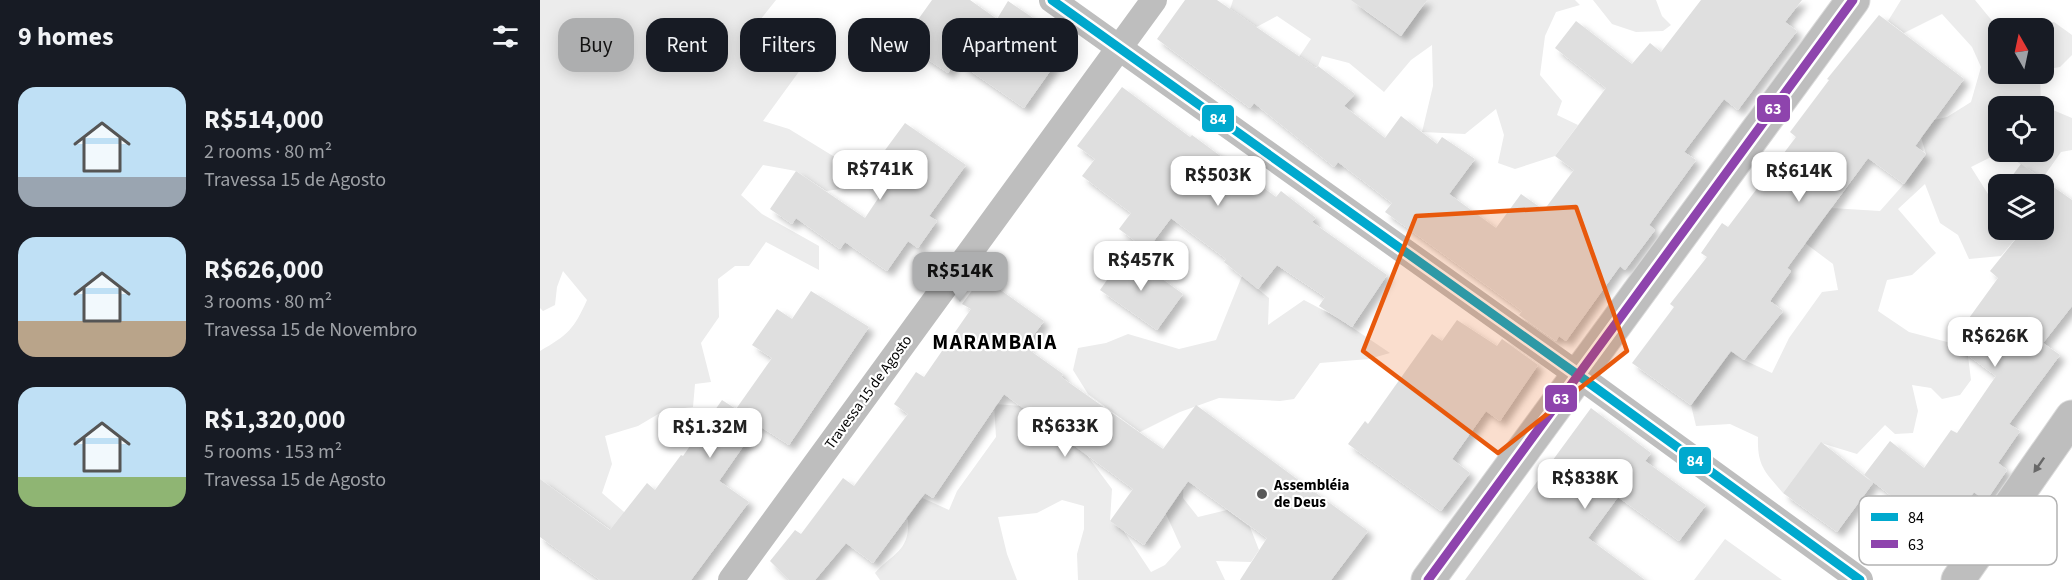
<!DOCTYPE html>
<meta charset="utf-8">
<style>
body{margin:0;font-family:"Source Sans 3",sans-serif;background:#20242c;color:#f1f3f6;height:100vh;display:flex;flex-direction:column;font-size:22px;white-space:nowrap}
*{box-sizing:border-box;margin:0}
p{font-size:20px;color:#9ea1a6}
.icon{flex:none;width:33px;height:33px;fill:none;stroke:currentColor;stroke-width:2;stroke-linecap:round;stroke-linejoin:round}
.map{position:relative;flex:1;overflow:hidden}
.drawer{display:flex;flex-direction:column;background:#171b24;width:540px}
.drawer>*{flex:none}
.banner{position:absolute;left:18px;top:18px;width:570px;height:54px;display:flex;gap:12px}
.needle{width:39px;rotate:351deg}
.buttons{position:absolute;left:1448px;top:18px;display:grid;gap:12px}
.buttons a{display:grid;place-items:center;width:66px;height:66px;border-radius:12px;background:#171b24;box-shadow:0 3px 15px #0003;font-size:30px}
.price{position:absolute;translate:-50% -51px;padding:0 14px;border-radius:12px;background:#fff;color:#222;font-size:20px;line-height:39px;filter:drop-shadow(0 2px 3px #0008)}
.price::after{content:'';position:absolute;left:50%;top:36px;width:18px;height:14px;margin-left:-9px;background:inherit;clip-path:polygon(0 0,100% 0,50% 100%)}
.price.on{background:#adaeaf;color:#111}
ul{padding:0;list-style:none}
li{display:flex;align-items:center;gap:18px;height:150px;padding:0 18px}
li span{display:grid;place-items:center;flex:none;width:168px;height:120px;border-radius:18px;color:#555}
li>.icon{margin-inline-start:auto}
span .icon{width:72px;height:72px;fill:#fffc;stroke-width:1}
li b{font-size:26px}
h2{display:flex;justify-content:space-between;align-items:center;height:72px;padding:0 18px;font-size:26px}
.tag{padding:0 21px;border-radius:18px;background:#171b24;box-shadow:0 3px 15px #0003;font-size:21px;line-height:54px}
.tag.on{background:#adaeaf;color:#111}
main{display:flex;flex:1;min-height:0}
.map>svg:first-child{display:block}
.green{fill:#ececec}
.building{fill:#dfdfdf;filter:url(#shadow)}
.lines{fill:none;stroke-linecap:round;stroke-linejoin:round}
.primary-casing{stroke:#dbdbdb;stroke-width:35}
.minor{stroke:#bebebe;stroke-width:26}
.primary{stroke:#bebebe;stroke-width:33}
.bus-1-casing{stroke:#fff;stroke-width:14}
.bus-2-casing{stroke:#fff;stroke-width:14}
.bus-1{stroke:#00a9ce;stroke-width:9}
.bus-2{stroke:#8e44ad;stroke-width:9}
.oneway{fill:#686868}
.marked{fill:#e8590c;fill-opacity:0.2;stroke:#e8590c;stroke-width:4.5;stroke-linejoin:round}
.poi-dot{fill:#595959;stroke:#fff;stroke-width:2}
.labels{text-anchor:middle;stroke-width:4.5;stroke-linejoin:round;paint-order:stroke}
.street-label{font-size:15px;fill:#000;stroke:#fff}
.poi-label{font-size:15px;font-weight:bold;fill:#000;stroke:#fff;text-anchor:start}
.district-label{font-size:21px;font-weight:bold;letter-spacing:1.5px;fill:#000;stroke:#fff}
.key{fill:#fff;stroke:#b2b2b2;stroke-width:1.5}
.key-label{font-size:16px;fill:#000}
.line-badge{stroke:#fff;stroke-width:2}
.badge-label{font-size:16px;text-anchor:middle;font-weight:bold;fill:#fff}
</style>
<main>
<section class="drawer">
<h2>9 homes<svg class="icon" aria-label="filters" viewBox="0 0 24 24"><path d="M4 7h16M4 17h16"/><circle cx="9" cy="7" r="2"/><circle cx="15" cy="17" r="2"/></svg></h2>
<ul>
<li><span style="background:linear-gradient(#bfe0f5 75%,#9aa5b1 0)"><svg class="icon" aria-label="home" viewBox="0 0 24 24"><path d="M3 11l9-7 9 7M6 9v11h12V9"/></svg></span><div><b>R$514,000</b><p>2 rooms · 80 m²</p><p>Travessa 15 de Agosto</p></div></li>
<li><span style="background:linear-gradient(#bfe0f5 70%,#b9a48a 0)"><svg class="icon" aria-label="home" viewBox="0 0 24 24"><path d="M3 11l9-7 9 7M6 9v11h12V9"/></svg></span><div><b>R$626,000</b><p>3 rooms · 80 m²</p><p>Travessa 15 de Novembro</p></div></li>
<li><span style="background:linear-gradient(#bfe0f5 75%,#8fb573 0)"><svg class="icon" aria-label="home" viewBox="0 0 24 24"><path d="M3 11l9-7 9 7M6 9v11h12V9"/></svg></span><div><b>R$1,320,000</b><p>5 rooms · 153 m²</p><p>Travessa 15 de Agosto</p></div></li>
</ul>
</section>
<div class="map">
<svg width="1532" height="580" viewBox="0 0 1532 580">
<defs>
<filter id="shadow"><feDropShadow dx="5.5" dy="5.5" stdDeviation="3" flood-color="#0004"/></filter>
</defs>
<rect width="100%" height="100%" fill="#fff"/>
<!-- green -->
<path class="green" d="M 0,0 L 236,0 L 207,36 L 210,47 L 264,48 L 263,66 L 223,121 L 249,129 L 329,178 L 316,187 L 286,191 L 256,171 L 223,165 L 201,195 L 222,214 L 279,246 L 279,270 L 226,242 L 209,266 L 195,266 L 178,279 L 179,317 L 161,343 L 171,382 L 155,384 L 153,407 L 125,410 L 98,426 L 65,436 L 72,464 L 62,493 L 97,523 L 82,538 L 0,479 L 0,351 C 28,335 34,329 47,300 L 23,271 L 17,287 L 15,305 L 3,311 L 0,308 Z
M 693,0 L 831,0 L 824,10 L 861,36 L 885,3 L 883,0 L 1035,0 L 1040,5 L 1016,12 L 1005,36 L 1000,75 L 1022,101 L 1017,115 L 1038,125 L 1015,156 L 975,169 L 958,163 L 964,135 L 956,109 L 925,134 L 882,132 L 893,86 L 892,45 L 871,60 L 844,92 L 809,63 L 782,56 L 778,66 L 736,91 L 771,39 L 737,16 L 709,31 L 688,16 Z
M 1053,0 L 1116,0 L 1122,16 L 1131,25 L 1123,31 L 1096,32 L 1072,24 Z
M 1361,0 L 1435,0 L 1458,28 L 1514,22 L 1532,35 L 1532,55 L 1520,67 L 1503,70 L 1503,28 L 1458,28 L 1458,74 L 1500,74 L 1501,105 L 1532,118 L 1532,150 L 1521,152 L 1502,179 L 1463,152 L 1503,152 L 1503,106 L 1458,106 L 1458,152 L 1461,152 L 1431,167 L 1453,202 L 1458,206 L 1458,230 L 1482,231 L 1461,256 L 1429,259 L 1418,235 L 1400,223 L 1385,184 L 1358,209 L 1396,253 L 1372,275 L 1347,280 L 1338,311 L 1369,332 L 1411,343 L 1428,356 L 1431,380 L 1420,395 L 1402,399 L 1391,388 L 1372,385 L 1378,411 L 1373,433 L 1355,434 L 1345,425 L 1317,454 L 1281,443 L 1243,493 C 1225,472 1217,466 1218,437 L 1190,424 L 1156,426 L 1151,405 L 1170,380 L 1157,325 L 1204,360 L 1232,373 L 1249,338 L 1282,292 L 1298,290 L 1293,264 L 1265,243 L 1291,208 L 1340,211 L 1364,184 L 1386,154 L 1377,124 L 1407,117 L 1431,102 L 1441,67 L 1432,47 L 1402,14 L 1364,33 L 1348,21 Z
M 702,276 L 729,298 L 728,325 L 764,300 L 798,318 L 850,353 L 829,359 L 780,363 L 754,399 L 740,401 L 679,398 L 640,412 L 600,432 L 548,394 L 533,370 L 538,348 L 566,343 L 588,334 L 639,349 L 676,340 Z
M 454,404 L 481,406 L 546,454 L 572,489 L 570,521 L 583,530 L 611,572 L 625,565 L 641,547 L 626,514 L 597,473 L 644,479 L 643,498 L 658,517 L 687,510 L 710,527 L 719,550 L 711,562 L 676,561 L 685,580 L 538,580 L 537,554 L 544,529 L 544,506 L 522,500 L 497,513 L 458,517 L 467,554 L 477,580 L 340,580 L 335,573 C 353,553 370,551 368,520 L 350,505 L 378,496 L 409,510 L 417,491 L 456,437 Z
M 1185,539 L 1242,580 L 1154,580 Z"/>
<!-- building -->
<path class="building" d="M 392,0 L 430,0 L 457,19 L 468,1 L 530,43 L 484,108 L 416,61 L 408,73 L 362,42 Z
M 645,0 L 677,0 L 776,68 L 778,66 L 815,94 L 804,106 L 845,138 L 861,116 L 897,144 L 902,137 L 935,159 L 909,194 L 956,228 L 981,194 L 1004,210 L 1034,170 L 1015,156 L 1066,88 L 1015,48 L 1036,21 L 1092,64 L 1110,43 L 1121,52 L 1161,0 L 1262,0 L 1245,22 L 1257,31 L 1198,110 L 1184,99 L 1144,152 L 1156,160 L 1109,225 L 1115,230 L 1085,270 L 1080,266 L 1026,341 L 1019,336 L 1016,341 L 979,315 L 982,311 L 845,212 L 852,203 L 798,162 L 794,167 L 714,103 L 710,108 L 617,39 Z
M 811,0 L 887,0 L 861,36 Z
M 1339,15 L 1424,79 L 1375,146 L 1386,154 L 1364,184 L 1328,158 L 1247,268 L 1251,271 L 1230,301 L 1243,311 L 1204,360 L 1191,351 L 1151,405 L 1092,363 L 1134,307 L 1130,304 L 1167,257 L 1161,253 L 1182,223 L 1188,227 L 1256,137 L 1250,132 L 1289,80 L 1287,79 Z
M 582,87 L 650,137 L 652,135 L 736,197 L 741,191 L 776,218 L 772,222 L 847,275 L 812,327 L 779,306 L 785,297 L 737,265 L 718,289 L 684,262 L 686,259 L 631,218 L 607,250 L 579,229 L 591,213 L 542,176 L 555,159 L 537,146 Z
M 365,123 L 426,165 L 389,216 L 397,221 L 378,248 L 368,241 L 347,271 L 305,242 L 300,249 L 256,218 L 252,224 L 230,209 L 256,171 L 325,218 L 355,173 L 337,161 Z
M 1481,164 L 1532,200 L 1532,306 L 1503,343 L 1520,355 L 1469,424 L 1480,431 L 1458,463 L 1467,470 L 1446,501 L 1434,492 L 1401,534 L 1324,475 L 1350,441 L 1384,468 L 1411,430 L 1417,433 L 1456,376 L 1411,343 L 1458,278 L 1450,271 L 1483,230 L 1503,230 L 1503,184 L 1466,184 Z
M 586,253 L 643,294 L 617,330 L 560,290 Z
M 442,277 L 504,321 L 485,347 L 523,374 L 521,377 L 623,449 L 656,405 L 828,531 L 791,580 L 700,580 L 727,538 L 648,481 L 604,545 L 570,521 L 593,489 L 464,394 L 393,498 L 385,493 L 333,563 L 306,543 L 275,580 L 249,580 L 230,561 L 255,530 L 261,534 L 303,478 L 314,486 L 368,414 L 354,404 L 376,372 L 384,377 L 431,309 L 422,304 Z
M 271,291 L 329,327 L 249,445 L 218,425 L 179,481 L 209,502 L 151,580 L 60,580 L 0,537 L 0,479 L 70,530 L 107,483 L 115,490 L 141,455 L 143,456 L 182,400 L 196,409 L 232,358 L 212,345 L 237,309 L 252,319 Z
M 917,320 L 957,346 L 962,339 L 998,365 L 960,421 L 946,411 L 912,459 L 930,473 L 901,511 L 808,444 L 825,421 L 828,424 L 892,334 L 902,341 Z
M 1051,408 L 1111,453 L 1105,461 L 1166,505 L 1139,541 L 1078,497 L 1048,538 L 1105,580 L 925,580 Z
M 1281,442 L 1333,483 L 1297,532 L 1243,493 Z"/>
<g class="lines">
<defs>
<path id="primary" d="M 888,580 L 1313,0
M 1418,580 L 1532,417"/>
</defs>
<!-- primary casing -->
<use href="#primary" class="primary-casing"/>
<!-- minor -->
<path class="minor" d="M 512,0 L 1038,375 L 1320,580
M 191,580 L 614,0"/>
<!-- primary -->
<use href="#primary" class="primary"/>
<defs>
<path id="bus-1" d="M 512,0 L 1038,375 L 1320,580"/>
<path id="bus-2" d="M 888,580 L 1313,0"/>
</defs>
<!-- bus-1 casing -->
<use href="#bus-1" class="bus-1-casing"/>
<!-- bus-2 casing -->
<use href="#bus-2" class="bus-2-casing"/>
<!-- bus-1 -->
<use href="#bus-1" class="bus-1"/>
<!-- bus-2 -->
<use href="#bus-2" class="bus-2"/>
</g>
<!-- one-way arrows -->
<defs><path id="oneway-solid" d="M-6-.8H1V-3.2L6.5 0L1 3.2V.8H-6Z" transform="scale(1.5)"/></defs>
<use class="oneway" href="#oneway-solid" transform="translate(1499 465) rotate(125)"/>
<!-- marked area -->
<path class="marked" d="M 1036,207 L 1087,351 L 958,453 L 823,351 L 876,216 Z"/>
<!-- markers -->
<circle class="poi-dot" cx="722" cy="494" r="6"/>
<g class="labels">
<!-- street labels -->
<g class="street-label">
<text transform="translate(328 392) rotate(-54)" y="5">Travessa 15 de Agosto</text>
</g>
<!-- poi labels -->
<g class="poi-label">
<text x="734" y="490">Assembléia<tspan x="734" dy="17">de Deus</tspan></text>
</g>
<!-- district labels -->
<g class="district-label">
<text x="455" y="349">MARAMBAIA</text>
</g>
</g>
<!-- legend -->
<rect x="1319" y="496" width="198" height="69" rx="9" class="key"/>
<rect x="1331" y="513" width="27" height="8" fill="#00a9ce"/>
<rect x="1331" y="540" width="27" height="8" fill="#8e44ad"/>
<g class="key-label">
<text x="1368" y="523">84</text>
<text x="1368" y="550">63</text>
</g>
<g class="line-badge">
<rect x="1216" y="94" width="35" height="29" rx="6" fill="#8e44ad"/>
<rect x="661" y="104" width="34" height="29" rx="6" fill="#00a9ce"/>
<rect x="1004" y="384" width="34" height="29" rx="6" fill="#8e44ad"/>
<rect x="1138" y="446" width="34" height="29" rx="6" fill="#00a9ce"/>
</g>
<g class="badge-label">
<text x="1233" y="114">63</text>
<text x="678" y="124">84</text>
<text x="1021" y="404">63</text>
<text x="1155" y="466">84</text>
</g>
</svg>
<div class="buttons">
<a><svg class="needle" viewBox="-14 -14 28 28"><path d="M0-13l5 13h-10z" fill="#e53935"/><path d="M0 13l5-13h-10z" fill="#9ea1a6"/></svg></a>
<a><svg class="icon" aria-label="locate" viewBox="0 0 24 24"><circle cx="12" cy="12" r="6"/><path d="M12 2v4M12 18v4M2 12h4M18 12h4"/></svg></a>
<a><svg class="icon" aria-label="layers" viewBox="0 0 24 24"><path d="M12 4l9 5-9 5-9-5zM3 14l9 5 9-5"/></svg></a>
</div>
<b class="price" style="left:340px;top:201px">R$741K</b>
<b class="price" style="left:1259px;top:203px">R$614K</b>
<b class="price" style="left:678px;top:207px">R$503K</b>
<b class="price" style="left:601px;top:292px">R$457K</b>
<b class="price on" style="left:420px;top:303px">R$514K</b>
<b class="price" style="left:1455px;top:368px">R$626K</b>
<b class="price" style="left:525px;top:458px">R$633K</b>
<b class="price" style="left:170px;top:459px">R$1.32M</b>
<b class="price" style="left:1045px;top:510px">R$838K</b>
<div class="banner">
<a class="tag on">Buy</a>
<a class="tag">Rent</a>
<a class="tag">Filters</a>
<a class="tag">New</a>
<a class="tag">Apartment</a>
</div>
</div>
</main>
